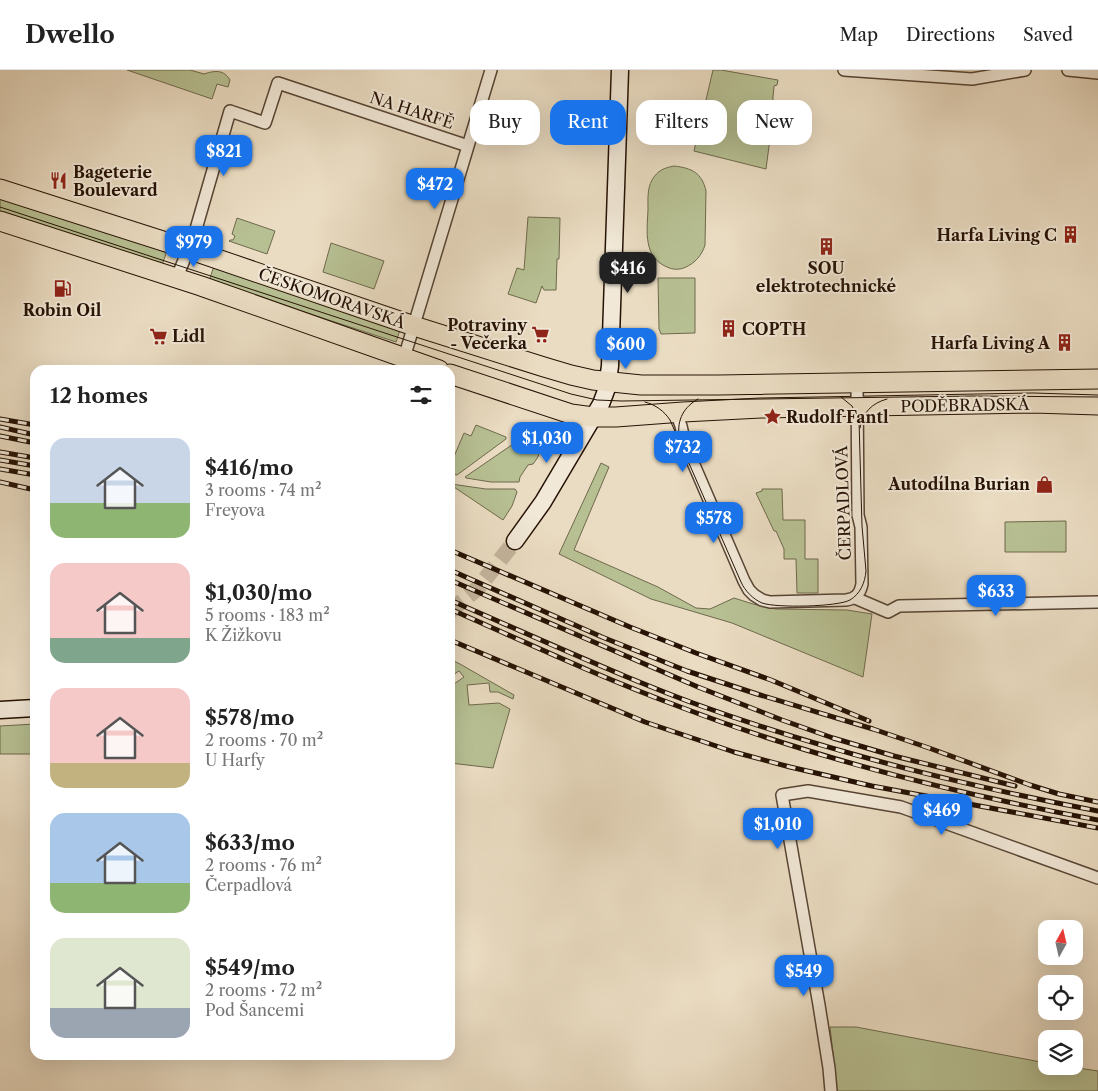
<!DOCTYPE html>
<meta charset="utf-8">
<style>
body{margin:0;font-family:"Libre Caslon Text",serif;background:#f6f6f6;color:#222;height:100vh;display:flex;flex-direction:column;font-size:19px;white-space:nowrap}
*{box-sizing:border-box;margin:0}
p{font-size:16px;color:#767676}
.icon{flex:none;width:28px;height:28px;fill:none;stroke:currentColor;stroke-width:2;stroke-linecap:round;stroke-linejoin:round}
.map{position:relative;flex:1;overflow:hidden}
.drawer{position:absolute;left:30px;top:295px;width:425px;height:695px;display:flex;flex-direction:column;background:#fff;border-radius:15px;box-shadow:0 5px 20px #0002}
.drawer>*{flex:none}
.top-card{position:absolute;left:470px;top:30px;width:475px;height:45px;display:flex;gap:10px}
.needle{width:32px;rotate:8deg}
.tools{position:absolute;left:1038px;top:850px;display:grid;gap:10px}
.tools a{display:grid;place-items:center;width:45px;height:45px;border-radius:10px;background:#fff;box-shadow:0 5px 20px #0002;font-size:25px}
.price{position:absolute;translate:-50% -42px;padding:0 11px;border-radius:10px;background:#1a73e8;color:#fff;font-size:16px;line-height:32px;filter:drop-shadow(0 1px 2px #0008)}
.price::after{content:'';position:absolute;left:50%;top:30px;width:15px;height:11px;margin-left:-8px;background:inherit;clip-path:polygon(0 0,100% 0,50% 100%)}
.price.selected{background:#222;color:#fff}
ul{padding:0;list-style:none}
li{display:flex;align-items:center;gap:15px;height:125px;padding:0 20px}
li span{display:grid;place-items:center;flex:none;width:140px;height:100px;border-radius:15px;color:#555}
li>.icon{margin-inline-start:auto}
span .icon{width:60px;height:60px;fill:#fffc;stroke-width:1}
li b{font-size:21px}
h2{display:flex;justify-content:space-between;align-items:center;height:60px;padding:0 20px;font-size:21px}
.chip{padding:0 18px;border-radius:15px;background:#fff;box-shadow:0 5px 20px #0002;font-size:18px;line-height:45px}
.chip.selected{background:#1a73e8;color:#fff}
header{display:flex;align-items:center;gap:30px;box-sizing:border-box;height:70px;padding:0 25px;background:#fff;border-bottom:1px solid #e0e0e0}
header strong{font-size:24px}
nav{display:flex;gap:28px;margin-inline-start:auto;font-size:18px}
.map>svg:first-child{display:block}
.green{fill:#b7c093;stroke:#6e694c}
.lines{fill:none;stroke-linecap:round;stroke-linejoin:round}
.secondary-tunnel{stroke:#c3b49c;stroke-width:16;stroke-dasharray:16 8;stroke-linecap:butt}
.minor-casing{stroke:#574434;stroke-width:14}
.secondary-casing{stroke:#261204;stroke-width:19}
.primary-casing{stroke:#261204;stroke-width:21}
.minor{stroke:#f1e8d7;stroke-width:11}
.secondary{stroke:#f1e8d7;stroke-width:16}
.primary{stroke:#eadcc2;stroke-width:19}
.tram{stroke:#261204;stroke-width:1}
.rail-casing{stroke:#261204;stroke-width:5}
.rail{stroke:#f1e8d7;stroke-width:3;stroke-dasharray:9;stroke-linecap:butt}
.labels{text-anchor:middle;stroke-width:4;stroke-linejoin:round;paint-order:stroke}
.street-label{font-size:16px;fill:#261204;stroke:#f1e8d7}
.poi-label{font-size:16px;font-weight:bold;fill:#261204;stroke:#f1e8d7;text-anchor:start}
</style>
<header>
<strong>Dwello</strong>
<nav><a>Map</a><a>Directions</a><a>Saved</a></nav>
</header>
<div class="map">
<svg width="1098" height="1021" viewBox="0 0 1098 1021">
<rect width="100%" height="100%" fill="#eadcc2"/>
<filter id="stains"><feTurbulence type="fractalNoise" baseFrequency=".004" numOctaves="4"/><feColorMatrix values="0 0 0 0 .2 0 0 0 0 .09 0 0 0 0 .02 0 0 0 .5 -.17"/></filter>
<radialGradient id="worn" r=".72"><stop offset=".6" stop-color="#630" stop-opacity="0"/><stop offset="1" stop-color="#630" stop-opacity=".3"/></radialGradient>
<!-- green -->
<path class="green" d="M 127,0 L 190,0 L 204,4 C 216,0 224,0 230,10 L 228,17 L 217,14 L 212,29 Z
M 713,0 L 721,0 L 778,10 L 777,15 L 774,16 L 770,60 L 771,61 L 766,99 L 694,81 Z
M 674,96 C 692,98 702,103 706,121 L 705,175 C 702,185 695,193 686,197 C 680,200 673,200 667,197 C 643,187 647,161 648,140 C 648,130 647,119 652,110 C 658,100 664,98 674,96 Z
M 0,128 L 167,181 L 162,195 L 0,144 Z
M 528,147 L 560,148 L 559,189 L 557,189 L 556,220 L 544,220 L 542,216 L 536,233 L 508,224 L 517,198 L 524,200 Z
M 237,148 L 275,161 L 267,184 L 229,171 L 230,170 L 233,170 L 235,166 L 232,164 Z
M 331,173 L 384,191 L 374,219 L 323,202 Z
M 214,196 L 401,257 L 396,272 L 209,211 Z
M 658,208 L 695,208 L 695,263 L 661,264 L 659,259 Z
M 476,355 L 506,367 L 506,369 L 457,405 L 451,404 L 450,403 L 450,396 L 464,363 L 471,366 Z
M 519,370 C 525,371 540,373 539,383 C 539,387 535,391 533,394 L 528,395 L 520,407 L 519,412 L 491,412 L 466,408 L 465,407 Z
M 601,393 L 609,397 L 574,480 L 658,517 L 696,538 L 710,539 L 734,528 L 753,534 L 776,539 L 847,540 L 872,544 L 863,607 L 732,553 L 651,529 L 559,484 Z
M 451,414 L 486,419 L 515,419 L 517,422 L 512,436 L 503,450 L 451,415 Z
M 762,419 L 782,419 L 783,450 L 805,450 L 805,489 L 818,489 L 818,523 L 797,523 L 796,489 L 784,489 L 784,479 L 776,461 L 774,461 L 756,423 L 762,421 Z
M 1066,451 L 1066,482 L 1005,482 L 1005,452 Z
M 450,589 L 460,594 L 514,625 L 513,629 L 498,622 L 490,622 L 489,613 L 467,615 L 469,635 L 499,633 L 510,639 L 493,698 L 450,693 L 450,609 L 454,614 L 464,607 L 459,601 L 450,607 Z
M 35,654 L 35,684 L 0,684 L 0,656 Z
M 830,957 L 856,957 L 1046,993 L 1046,996 L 1065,996 L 1098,1001 L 1098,1021 L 837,1021 Z"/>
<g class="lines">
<!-- secondary-tunnel -->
<path class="secondary-tunnel" d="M 450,541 L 478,518 L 515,471"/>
<defs>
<path id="minor" d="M 844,0 L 972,9 L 1025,0
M 1068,0 L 1098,3
M 177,207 L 194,166 L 230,41 L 265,53 L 278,13 L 468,76
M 404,288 L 491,0
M 676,342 L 681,356 L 685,374 L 744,511 L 749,520 L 754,525 L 762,530 L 770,532 L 846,530 C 856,529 860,524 862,514 L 861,457 L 858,445 L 857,313
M 855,528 L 888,542 L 899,536 L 1098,532
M 831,1021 L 829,998 L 819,935 L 782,725 L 808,721 L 901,737 L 1098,808"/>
<path id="secondary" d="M 515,471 L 543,432 L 601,334 L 607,318 L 610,296 L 620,0
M 0,640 L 35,638"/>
<path id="primary" d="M 0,119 L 188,179 L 414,256 L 544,297 L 571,305 L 593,310 L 641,315 L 719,315 L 1098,309
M 0,151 L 201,216 L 439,300
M 450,304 L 571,344 L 593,347 L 616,347 L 683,342 L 761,338 L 1033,333 L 1098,335"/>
</defs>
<!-- minor casing -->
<use href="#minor" class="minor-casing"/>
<!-- secondary casing -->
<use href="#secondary" class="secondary-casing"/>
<!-- primary casing -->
<use href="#primary" class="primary-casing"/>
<!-- minor -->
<use href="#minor" class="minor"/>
<!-- secondary -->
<use href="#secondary" class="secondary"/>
<!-- primary -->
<use href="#primary" class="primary"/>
<!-- tram -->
<path class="tram" d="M 0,137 L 571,324 L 597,330 L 622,331 L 973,326 L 1098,327
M 645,332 C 656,335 664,341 670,350 L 741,512 C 745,521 753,529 762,533 C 776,538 837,537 850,530 C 860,524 865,513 866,501 L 862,456 L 859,350 L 852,336 L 841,327
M 860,358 C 862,343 872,333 887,329
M 679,366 C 677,349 684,337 698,329"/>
<defs>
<path id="rail" d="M 0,349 L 35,355
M 0,357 L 35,365
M 0,366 L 35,373
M 0,382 L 35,388
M 0,390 L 35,396
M 0,399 L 35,405
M 0,412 L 35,420
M 450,480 L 630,557 L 696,583 L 771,610 L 869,651
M 450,500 L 602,567 L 687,601 L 757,624 L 873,659 L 929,678 L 1030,715 L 1059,724 L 1098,732
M 450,510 L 698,617 L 782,650 L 833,668 L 894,686 L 1015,716
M 450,530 C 509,556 567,582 627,607 C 649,616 671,625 693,633 C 825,681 961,715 1098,741
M 450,539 C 527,573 604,609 683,638 C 817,689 957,724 1098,750
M 450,570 L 645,652 L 734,682 L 790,697 L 872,716 L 1098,758"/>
</defs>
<!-- rail casing -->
<use href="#rail" class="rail-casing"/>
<!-- rail -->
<use href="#rail" class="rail"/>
</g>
<!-- icons -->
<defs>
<symbol id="restaurant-bare" viewBox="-9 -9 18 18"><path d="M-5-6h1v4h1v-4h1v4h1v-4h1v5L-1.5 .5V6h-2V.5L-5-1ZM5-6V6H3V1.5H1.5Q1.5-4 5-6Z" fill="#8f2418" stroke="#f1e8d7" stroke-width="2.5" paint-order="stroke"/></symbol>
<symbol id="building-bare" viewBox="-9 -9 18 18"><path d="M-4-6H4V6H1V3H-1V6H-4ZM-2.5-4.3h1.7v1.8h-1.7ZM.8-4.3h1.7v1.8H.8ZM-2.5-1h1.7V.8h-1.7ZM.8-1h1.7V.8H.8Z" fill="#8f2418" stroke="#f1e8d7" stroke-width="2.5" paint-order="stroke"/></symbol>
<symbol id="fuel-bare" viewBox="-9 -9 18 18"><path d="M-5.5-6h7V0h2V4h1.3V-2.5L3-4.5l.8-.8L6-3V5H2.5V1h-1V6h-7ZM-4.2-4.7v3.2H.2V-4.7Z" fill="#8f2418" stroke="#f1e8d7" stroke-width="2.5" paint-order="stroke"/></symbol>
<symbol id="supermarket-bare" viewBox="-9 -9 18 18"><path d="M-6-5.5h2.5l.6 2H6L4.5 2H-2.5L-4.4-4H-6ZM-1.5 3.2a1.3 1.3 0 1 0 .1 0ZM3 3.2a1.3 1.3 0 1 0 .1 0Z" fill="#8f2418" stroke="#f1e8d7" stroke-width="2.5" paint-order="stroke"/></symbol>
<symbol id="sight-bare" viewBox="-9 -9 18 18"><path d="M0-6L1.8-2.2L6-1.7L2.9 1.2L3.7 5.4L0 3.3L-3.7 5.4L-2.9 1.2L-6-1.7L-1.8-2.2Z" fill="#8f2418" stroke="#f1e8d7" stroke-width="2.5" paint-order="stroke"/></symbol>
<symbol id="shop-bare" viewBox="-9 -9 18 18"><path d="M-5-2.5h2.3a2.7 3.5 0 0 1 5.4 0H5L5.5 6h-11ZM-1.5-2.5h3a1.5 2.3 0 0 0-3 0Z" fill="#8f2418" stroke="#f1e8d7" stroke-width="2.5" paint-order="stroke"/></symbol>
</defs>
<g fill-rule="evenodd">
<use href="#restaurant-bare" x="46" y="98" width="25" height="25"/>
<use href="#building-bare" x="1058" y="152" width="25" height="25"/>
<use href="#building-bare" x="814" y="164" width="25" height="25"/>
<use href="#fuel-bare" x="50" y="206" width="25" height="25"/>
<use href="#building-bare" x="716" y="246" width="25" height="25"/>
<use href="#supermarket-bare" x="528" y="252" width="25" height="25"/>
<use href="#supermarket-bare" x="146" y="254" width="25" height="25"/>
<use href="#building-bare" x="1052" y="260" width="25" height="25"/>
<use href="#sight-bare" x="760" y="334" width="25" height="25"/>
<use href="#shop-bare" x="1032" y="402" width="25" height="25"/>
</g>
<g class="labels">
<!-- street labels -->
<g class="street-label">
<text transform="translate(412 40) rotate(18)" y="6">NA HARFĚ</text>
<text transform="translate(332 228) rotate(19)" y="6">ČESKOMORAVSKÁ</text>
<text transform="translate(965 335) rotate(-1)" y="6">PODĚBRADSKÁ</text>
<text transform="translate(843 433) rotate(-92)" y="6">ČERPADLOVÁ</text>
</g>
<!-- poi labels -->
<g class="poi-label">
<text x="73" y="108">Bageterie<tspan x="73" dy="18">Boulevard</tspan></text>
<text x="1057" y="171" text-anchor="end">Harfa Living C</text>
<text x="826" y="204" text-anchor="middle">SOU<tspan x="826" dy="18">elektrotechnické</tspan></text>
<text x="62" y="246" text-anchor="middle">Robin Oil</text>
<text x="527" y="261" text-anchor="end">Potraviny<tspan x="527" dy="18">- Večerka</tspan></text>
<text x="742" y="265">COPTH</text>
<text x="172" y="272">Lidl</text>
<text x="1050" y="279" text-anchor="end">Harfa Living A</text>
<text x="786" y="353">Rudolf Fantl</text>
<text x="1030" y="420" text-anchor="end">Autodílna Burian</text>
</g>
</g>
<rect width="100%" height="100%" filter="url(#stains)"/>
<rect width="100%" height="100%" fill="url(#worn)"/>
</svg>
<div class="tools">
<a><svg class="needle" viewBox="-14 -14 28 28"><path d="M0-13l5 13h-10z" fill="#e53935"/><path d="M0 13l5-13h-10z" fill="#767676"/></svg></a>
<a><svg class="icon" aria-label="locate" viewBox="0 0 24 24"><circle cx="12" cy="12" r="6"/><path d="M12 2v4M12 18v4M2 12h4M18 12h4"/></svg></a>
<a><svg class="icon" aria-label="layers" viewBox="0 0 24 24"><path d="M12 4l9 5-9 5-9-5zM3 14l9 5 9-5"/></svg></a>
</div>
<b class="price" style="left:224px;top:107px">$821</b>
<b class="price" style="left:435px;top:140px">$472</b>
<b class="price" style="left:194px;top:198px">$979</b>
<b class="price selected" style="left:628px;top:224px">$416</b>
<b class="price" style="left:626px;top:300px">$600</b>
<b class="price" style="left:547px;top:394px">$1,030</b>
<b class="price" style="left:683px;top:403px">$732</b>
<b class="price" style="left:714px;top:474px">$578</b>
<b class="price" style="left:996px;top:547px">$633</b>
<b class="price" style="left:942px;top:766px">$469</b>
<b class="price" style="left:778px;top:780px">$1,010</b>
<b class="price" style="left:804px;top:927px">$549</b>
<div class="top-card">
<a class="chip">Buy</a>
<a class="chip selected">Rent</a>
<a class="chip">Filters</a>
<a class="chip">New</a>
</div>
<section class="drawer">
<h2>12 homes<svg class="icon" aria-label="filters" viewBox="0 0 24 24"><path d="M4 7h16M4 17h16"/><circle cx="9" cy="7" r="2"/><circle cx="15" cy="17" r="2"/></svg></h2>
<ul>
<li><span style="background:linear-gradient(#c9d6e8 65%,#8fb573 0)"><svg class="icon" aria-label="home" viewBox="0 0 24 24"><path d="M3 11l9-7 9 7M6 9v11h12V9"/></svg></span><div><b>$416/mo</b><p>3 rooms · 74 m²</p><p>Freyova</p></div></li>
<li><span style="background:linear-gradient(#f6c9c9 75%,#7fa58c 0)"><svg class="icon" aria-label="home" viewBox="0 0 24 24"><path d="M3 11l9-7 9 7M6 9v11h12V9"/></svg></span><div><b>$1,030/mo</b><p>5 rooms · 183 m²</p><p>K Žižkovu</p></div></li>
<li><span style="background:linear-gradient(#f6c9c9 75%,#c2b280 0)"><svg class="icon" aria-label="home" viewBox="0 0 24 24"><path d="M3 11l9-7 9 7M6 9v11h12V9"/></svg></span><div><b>$578/mo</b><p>2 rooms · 70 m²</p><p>U Harfy</p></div></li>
<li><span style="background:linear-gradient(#a9c7e8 70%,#8fb573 0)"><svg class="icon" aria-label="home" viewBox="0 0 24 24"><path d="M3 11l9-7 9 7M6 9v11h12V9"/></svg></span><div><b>$633/mo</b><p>2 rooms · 76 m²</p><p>Čerpadlová</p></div></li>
<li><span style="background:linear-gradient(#dfe7d0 70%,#9aa5b1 0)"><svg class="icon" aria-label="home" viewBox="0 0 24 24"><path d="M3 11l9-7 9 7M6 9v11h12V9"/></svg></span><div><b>$549/mo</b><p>2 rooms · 72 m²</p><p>Pod Šancemi</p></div></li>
</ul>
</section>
</div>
